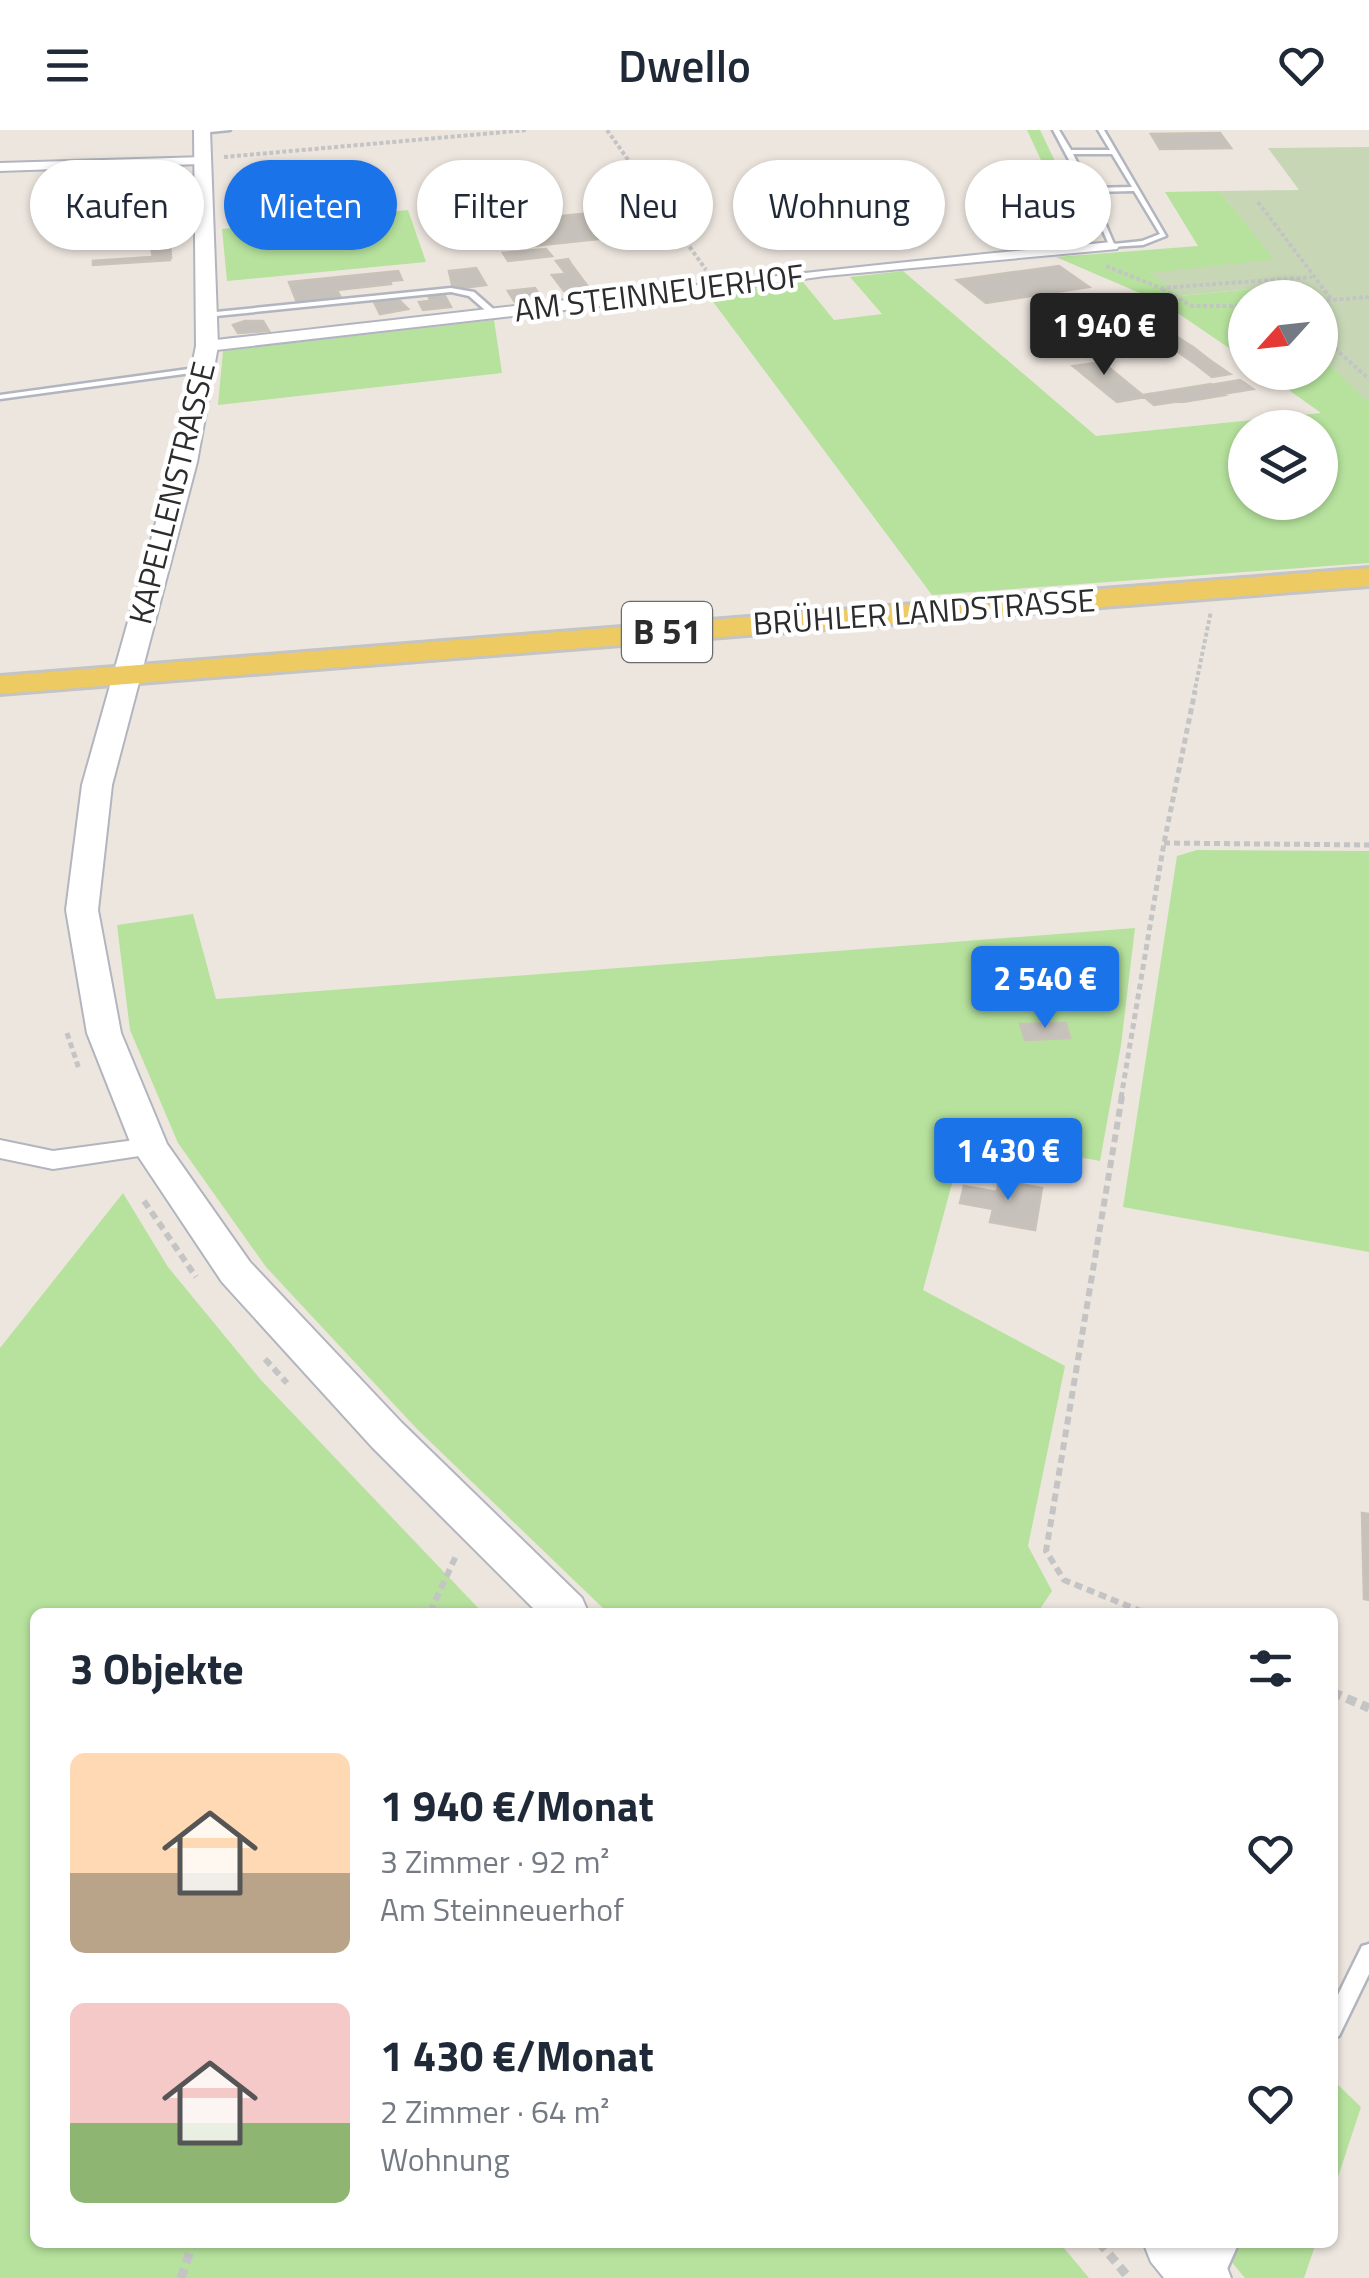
<!DOCTYPE html>
<html lang="de">
<meta charset="utf-8">
<style>
body{margin:0;font-family:"Titillium Web",sans-serif;background:#f6f6f7;color:#1f2937;height:100vh;display:flex;flex-direction:column;font-size:38px;white-space:nowrap}
*{box-sizing:border-box;margin:0}
p{font-size:32px;color:#747a83}
.icon{flex:none;width:55px;height:55px;fill:none;stroke:currentColor;stroke-width:2;stroke-linecap:round;stroke-linejoin:round}
.map{position:relative;flex:1;overflow:hidden}
.drawer{position:absolute;left:30px;top:1478px;width:1308px;height:640px;display:flex;flex-direction:column;background:#fff;border-radius:15px;box-shadow:0 2px 8px #0004}
.drawer>*{flex:none}
.guide{position:absolute;left:30px;top:30px;width:1310px;height:90px;display:flex;gap:20px}
.needle{width:65px;rotate:243deg}
.buttons{position:absolute;left:1228px;top:150px;display:grid;gap:20px}
.buttons a{display:grid;place-items:center;width:110px;height:110px;border-radius:50%;background:#fff;box-shadow:0 2px 8px #0004;font-size:50px}
.price{position:absolute;translate:-50% -85px;padding:0 22px;border-radius:10px;background:#1a73e8;color:#fff;font-size:32px;line-height:65px;filter:drop-shadow(0 2px 5px #0008)}
.price::after{content:'';position:absolute;left:50%;top:60px;width:30px;height:22px;margin-left:-15px;background:inherit;clip-path:polygon(0 0,100% 0,50% 100%)}
.price.selected{background:#222;color:#fff}
ul{padding:0;list-style:none}
li{display:flex;align-items:center;gap:30px;height:250px;padding:0 40px}
li span{display:grid;place-items:center;flex:none;width:280px;height:200px;border-radius:15px;color:#555}
li>.icon{margin-inline-start:auto}
span .icon{width:120px;height:120px;fill:#fffc;stroke-width:1}
li b{font-size:42px}
h2{display:flex;justify-content:space-between;align-items:center;height:120px;padding:0 40px;font-size:42px}
.chip{padding:0 35px;border-radius:45px;background:#fff;box-shadow:0 2px 8px #0004;font-size:35px;line-height:90px}
.chip.selected{background:#1a73e8;color:#fff}
header{display:flex;justify-content:space-between;align-items:center;height:130px;padding:0 40px;background:#fff;font-size:45px;font-weight:600}
.map>svg:first-child{display:block}
.green{fill:#b6e29d;fill-rule:evenodd}
.cemetery{fill:#c7d7b6}
.building{fill:#c6c1ba;stroke:#c9c2b8;stroke-width:2.5}
.lines{fill:none;stroke-linecap:round;stroke-linejoin:round}
.service-casing{stroke:#b2b5bf;stroke-width:5}
.minor-casing{stroke:#b2b5bf;stroke-width:4}
.secondary-casing{stroke:#b2b5bf;stroke-width:4}
.primary-casing{stroke:#c4c4c4;stroke-width:6}
.path-far3{stroke:#c4c4c4;stroke-width:4;stroke-dasharray:4 2.5;stroke-linecap:butt}
.path-far2{stroke:#c4c4c4;stroke-width:5;stroke-dasharray:6 4;stroke-linecap:butt}
.path-far1{stroke:#c4c4c4;stroke-width:6;stroke-dasharray:8 5;stroke-linecap:butt}
.path{stroke:#c4c4c4;stroke-width:9;stroke-dasharray:10 6;stroke-linecap:butt}
.service{fill:#fff;fill-rule:evenodd}
.minor{fill:#fff;fill-rule:evenodd}
.secondary{fill:#fff;fill-rule:evenodd}
.primary{fill:#eeca63;fill-rule:evenodd}
.labels{text-anchor:middle;stroke-width:9;stroke-linejoin:round;paint-order:stroke}
.far-street-label{font-size:32px;fill:#2c2c2c;stroke:#fff}
.shield{fill:#fff;stroke:#6b6b6b;stroke-width:2.5}
.shield-label{font-size:35px;font-weight:bold;fill:#2c2c2c}
</style>
<header><svg class="icon" aria-label="menu" viewBox="0 0 24 24"><path d="M4 6h16M4 12h16M4 18h16"/></svg>Dwello<svg class="icon" aria-label="heart" viewBox="0 0 24 24"><path d="M12 20l-8-8c-3-5 5-10 8-4 3-6 11-1 8 4z"/></svg></header>
<div class="map">
<svg width="1369" height="2148" viewBox="0 0 1369 2148">
<rect width="100%" height="100%" fill="#ede6df"/>
<!-- green -->
<path class="green" d="M 1027,0 L 1040,0 L 1093,110 L 1079,112 Z
M 180,57 L 179,88 L 95,93 L 98,59 Z
M 1219,61 L 1275,129 L 1180,166 L 1251,159 L 1260,167 L 1245,168 L 1245,229 L 1163,173 L 1056,127 L 1198,116 L 1165,62 Z
M 408,80 L 426,132 L 227,151 L 222,99 Z
M 903,141 L 1096,306 L 1321,283 L 1265,243 L 1320,242 L 1320,226 L 1369,271 L 1369,433 L 932,465 L 708,165 L 803,152 L 834,190 L 882,184 L 850,147 ZM 1245,298 L 1320,298 L 1320,372 L 1245,372 Z
M 494,190 L 502,243 L 218,275 L 223,221 Z
M 1197,720 L 1369,721 L 1369,1122 L 1123,1077 L 1177,726 Z
M 193,784 L 216,869 L 1135,798 L 1121,915 L 1100,1031 L 965,1006 L 923,1160 L 1065,1236 L 1028,1416 L 1052,1461 L 1038,1482 L 607,1482 L 417,1299 L 266,1137 L 178,1013 L 130,900 L 117,795 Z
M 123,1063 L 168,1137 L 261,1250 L 482,1482 L 35,1482 L 35,2112 L 1059,2112 L 1089,2148 L 0,2148 L 0,1218 Z
M 1333,1950 L 1361,1977 L 1333,2062 Z
M 1216,2113 L 1316,2113 L 1304,2148 L 1245,2148 Z"/>
<!-- cemetery -->
<path class="cemetery" d="M 1369,17 L 1369,271 L 1367,271 L 1320,226 L 1320,168 L 1260,167 L 1251,159 L 1180,166 L 1150,143 L 1274,129 L 1219,61 L 1299,60 L 1268,18 Z"/>
<!-- building -->
<path class="building" d="M 1220,3 L 1231,18 L 1160,19 L 1151,4 Z
M 146,39 L 148,49 L 109,56 L 121,40 Z
M 618,80 L 636,105 L 533,116 L 515,91 Z
M 170,115 L 171,128 L 153,129 L 151,116 Z
M 546,119 L 552,126 L 508,131 L 503,123 Z
M 152,127 L 171,130 L 93,135 L 93,131 Z
M 568,129 L 571,134 L 589,158 L 564,161 L 552,145 L 566,144 L 556,131 Z
M 1059,136 L 1089,157 L 986,173 L 957,150 Z
M 476,138 L 486,155 L 453,159 L 449,141 Z
M 398,141 L 402,150 L 390,151 L 391,154 L 337,160 L 342,170 L 298,175 L 289,152 Z
M 535,158 L 543,171 L 516,174 L 508,161 Z
M 444,164 L 451,177 L 423,180 L 419,172 L 430,171 L 428,165 Z
M 373,170 L 399,170 L 408,179 L 380,184 Z
M 245,191 L 263,191 L 269,201 L 238,203 L 233,195 Z
M 1155,191 L 1174,205 L 1156,208 L 1138,194 Z
M 1138,194 L 1156,208 L 1138,210 L 1120,197 Z
M 1120,197 L 1138,210 L 1120,213 L 1102,200 Z
M 1102,200 L 1120,213 L 1102,216 L 1084,202 Z
M 1084,202 L 1102,216 L 1083,219 L 1065,205 Z
M 1174,205 L 1193,217 L 1175,220 L 1158,207 Z
M 1193,217 L 1211,231 L 1194,233 L 1175,220 Z
M 1211,231 L 1230,244 L 1212,247 L 1194,233 Z
M 1102,232 L 1113,241 L 1084,245 L 1073,236 Z
M 1113,241 L 1124,250 L 1095,254 L 1084,245 Z
M 1124,250 L 1135,259 L 1106,263 L 1095,254 Z
M 1240,250 L 1253,259 L 1223,264 L 1211,255 Z
M 1211,254 L 1225,265 L 1183,272 L 1168,261 Z
M 1135,259 L 1145,267 L 1117,272 L 1106,263 Z
M 1169,261 L 1181,271 L 1154,275 L 1142,265 Z
M 1066,893 L 1070,908 L 1025,910 L 1020,894 Z
M 999,1050 L 1042,1058 L 1035,1100 L 990,1092 L 993,1079 L 960,1073 L 964,1056 L 997,1062 Z
M 1362,1383 L 1369,1384 L 1369,1470 L 1364,1469 Z"/>
<g class="lines">
<defs>
<path id="service" d="M 202,0 L 230,0 L 200,3 Z
M 1053,0 L 1059,0 L 1071,20 L 1110,20 L 1098,0 L 1104,0 L 1166,106 L 1143,115 L 1110,117 L 1085,60 ZM 1073,24 L 1112,24 L 1132,57 L 1090,58 ZM 1134,61 L 1160,104 L 1142,111 L 1114,114 L 1092,62 Z
M 451,158 L 474,162 L 499,184 L 492,186 L 469,166 L 451,162 L 206,187 L 202,185 L 206,183 Z
M 203,237 L 206,237 L 206,241 L 0,269 L 0,265 Z
M 1369,1814 L 1369,1844 L 1339,1906 L 1332,1909 L 1332,1877 L 1362,1816 Z
M 1218,2112 L 1239,2112 L 1223,2148 L 1201,2148 Z"/>
<path id="minor" d="M 205,27 L 205,33 L 200,34 L 0,41 L 0,33 Z
M 1112,112 L 1119,116 L 1117,119 L 825,146 L 661,169 L 207,221 L 199,216 L 207,211 C 509,178 810,139 1112,112 Z
M 150,1008 L 159,1011 L 163,1017 L 159,1023 L 53,1039 L 0,1028 L 0,1010 L 53,1021 Z"/>
<path id="secondary" d="M 194,0 L 210,0 L 218,216 L 197,332 L 112,655 L 98,780 L 121,903 L 167,1014 L 250,1132 L 402,1293 L 582,1468 L 588,1482 L 537,1482 L 372,1317 L 222,1152 L 132,1017 L 87,903 L 66,780 L 82,655 L 173,332 L 196,216 Z
M 1143,2112 L 1209,2112 L 1223,2127 L 1231,2148 L 1164,2148 L 1151,2132 Z"/>
<path id="primary" d="M 1369,438 L 1369,456 L 0,564 L 0,546 Z"/>
</defs>
<!-- service casing -->
<use href="#service" class="service-casing"/>
<!-- minor casing -->
<use href="#minor" class="minor-casing"/>
<!-- secondary casing -->
<use href="#secondary" class="secondary-casing"/>
<!-- primary casing -->
<use href="#primary" class="primary-casing"/>
<!-- path-far3 -->
<path class="path-far3" d="M 607,0 L 706,140
M 224,27 L 527,0
M 1258,72 L 1332,170
M 1106,136 L 1161,158 L 1312,147
M 1162,159 L 1192,176 L 1245,176
M 1320,171 L 1369,167
M 1320,205 L 1369,249
M 1194,564 L 1211,481"/>
<!-- path-far2 -->
<path class="path-far2" d="M 1164,713 L 1369,715
M 67,903 L 79,939
M 1121,968 L 1164,713 L 1195,561"/>
<!-- path-far1 -->
<path class="path-far1" d="M 1122,966 L 1046,1421 L 1064,1450 L 1143,1482
M 144,1071 L 196,1147
M 265,1229 L 287,1253
M 430,1482 L 456,1426"/>
<!-- path -->
<path class="path" d="M 1332,1562 L 1369,1578
M 1099,2112 L 1129,2148
M 181,2148 L 193,2112"/>
<!-- service -->
<use href="#service" class="service"/>
<!-- minor -->
<use href="#minor" class="minor"/>
<!-- secondary -->
<use href="#secondary" class="secondary"/>
<!-- primary -->
<use href="#primary" class="primary"/>
</g>
<g class="labels">
<!-- far-street labels -->
<g class="far-street-label">
<text transform="translate(659 163) rotate(-7)" y="11">AM STEINNEUERHOF</text>
<text transform="translate(172 363) rotate(-76)" y="11">KAPELLENSTRASSE</text>
<text transform="translate(924 482) rotate(-4)" y="11">BRÜHLER LANDSTRASSE</text>
</g>
<!-- shield labels -->
<rect class="shield" x="622" y="472" width="90" height="60" rx="8"/>
<g class="shield-label">
<text x="667" y="514">B 51</text>
</g>
</g>
</svg>
<div class="buttons">
<a><svg class="needle" viewBox="-14 -14 28 28"><path d="M0-13l5 13h-10z" fill="#e53935"/><path d="M0 13l5-13h-10z" fill="#747a83"/></svg></a>
<a><svg class="icon" aria-label="layers" viewBox="0 0 24 24"><path d="M12 4l9 5-9 5-9-5zM3 14l9 5 9-5"/></svg></a>
</div>
<b class="price selected" style="left:1104px;top:248px">1 940 €</b>
<b class="price" style="left:1045px;top:901px">2 540 €</b>
<b class="price" style="left:1008px;top:1073px">1 430 €</b>
<div class="guide">
<a class="chip">Kaufen</a>
<a class="chip selected">Mieten</a>
<a class="chip">Filter</a>
<a class="chip">Neu</a>
<a class="chip">Wohnung</a>
<a class="chip">Haus</a>
</div>
<section class="drawer">
<h2>3 Objekte<svg class="icon" aria-label="filters" viewBox="0 0 24 24"><path d="M4 7h16M4 17h16"/><circle cx="9" cy="7" r="2"/><circle cx="15" cy="17" r="2"/></svg></h2>
<ul>
<li><span style="background:linear-gradient(#ffd9b3 60%,#b9a48a 0)"><svg class="icon" aria-label="home" viewBox="0 0 24 24"><path d="M3 11l9-7 9 7M6 9v11h12V9"/></svg></span><div><b>1 940 €/Monat</b><p>3 Zimmer · 92 m²</p><p>Am Steinneuerhof</p></div><svg class="icon" aria-label="heart" viewBox="0 0 24 24"><path d="M12 20l-8-8c-3-5 5-10 8-4 3-6 11-1 8 4z"/></svg></li>
<li><span style="background:linear-gradient(#f6c9c9 60%,#8fb573 0)"><svg class="icon" aria-label="home" viewBox="0 0 24 24"><path d="M3 11l9-7 9 7M6 9v11h12V9"/></svg></span><div><b>1 430 €/Monat</b><p>2 Zimmer · 64 m²</p><p>Wohnung</p></div><svg class="icon" aria-label="heart" viewBox="0 0 24 24"><path d="M12 20l-8-8c-3-5 5-10 8-4 3-6 11-1 8 4z"/></svg></li>
</ul>
</section>
</div>
